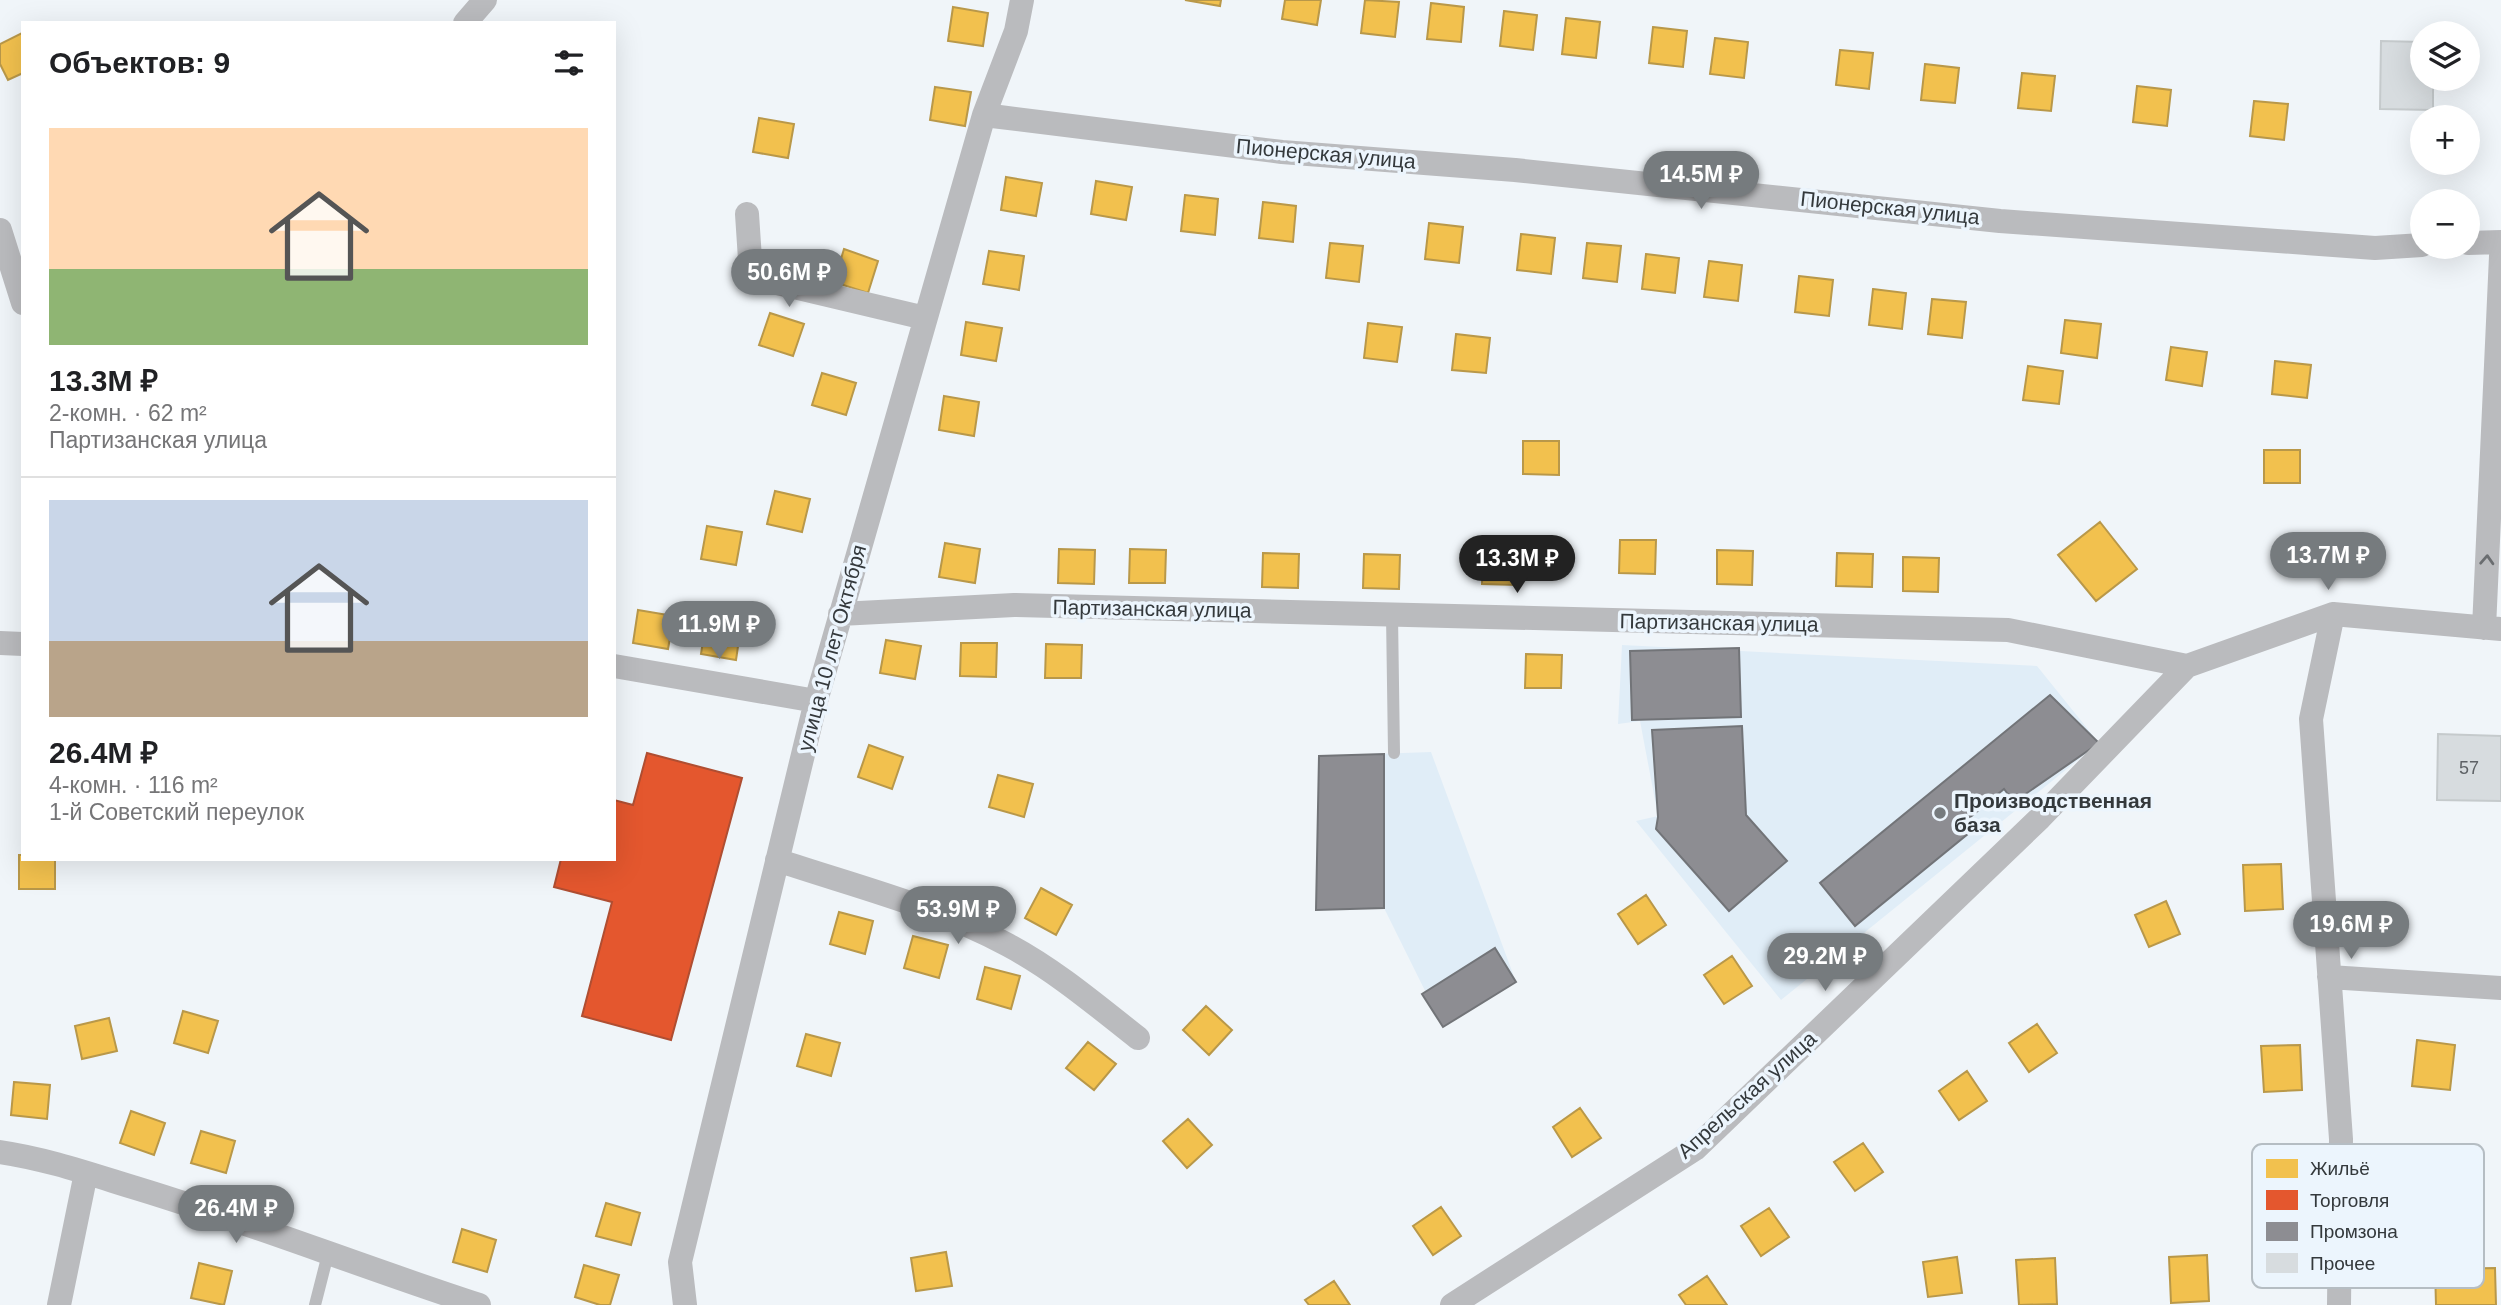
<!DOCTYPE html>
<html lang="ru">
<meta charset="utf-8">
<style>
body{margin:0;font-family:Helvetica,sans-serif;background:#f6f6f6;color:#202124;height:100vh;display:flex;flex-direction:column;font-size:26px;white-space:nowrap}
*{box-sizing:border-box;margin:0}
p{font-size:23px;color:#757577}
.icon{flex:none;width:38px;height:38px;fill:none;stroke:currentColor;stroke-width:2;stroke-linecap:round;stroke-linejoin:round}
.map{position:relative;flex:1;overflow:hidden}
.drawer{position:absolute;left:21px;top:21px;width:595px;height:840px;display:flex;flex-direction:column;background:#fff;border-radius:0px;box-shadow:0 7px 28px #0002}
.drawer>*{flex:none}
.tools{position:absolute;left:2410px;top:21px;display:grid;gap:14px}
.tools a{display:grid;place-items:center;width:70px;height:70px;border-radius:50%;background:#fff;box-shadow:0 7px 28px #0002;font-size:35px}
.price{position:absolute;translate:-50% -60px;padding:0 16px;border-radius:24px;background:#767b7e;color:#fff;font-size:23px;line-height:46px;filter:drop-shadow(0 2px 4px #0008)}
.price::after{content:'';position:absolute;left:50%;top:42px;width:21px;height:16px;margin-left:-10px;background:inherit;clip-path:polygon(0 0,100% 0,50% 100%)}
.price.selected{background:#222;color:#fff}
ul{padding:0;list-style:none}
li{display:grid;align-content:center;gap:14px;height:371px;padding:0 28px}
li+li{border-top:2px solid #e0e0e0}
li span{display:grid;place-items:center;height:217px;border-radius:0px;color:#555}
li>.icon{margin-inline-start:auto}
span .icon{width:126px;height:126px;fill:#fffc;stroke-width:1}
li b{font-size:30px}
h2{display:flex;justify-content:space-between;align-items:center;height:84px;padding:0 28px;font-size:30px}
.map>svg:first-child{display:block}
.built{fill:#e0edf7}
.homes{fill:#f2c14e;stroke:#b99849;stroke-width:2}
.shops{fill:#e4572e;stroke:#af4e32;stroke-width:2}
.industry{fill:#8d8d92;stroke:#727478;stroke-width:2}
.building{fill:#d7dcdf;stroke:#c5cacc;stroke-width:2}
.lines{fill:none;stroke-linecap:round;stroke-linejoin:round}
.service{stroke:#babbbe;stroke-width:12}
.minor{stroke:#babbbe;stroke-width:24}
.oneway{stroke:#6a6d70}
.poi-dot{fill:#767b7e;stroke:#ecf5fd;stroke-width:2.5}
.labels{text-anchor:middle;stroke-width:7;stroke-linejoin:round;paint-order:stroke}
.number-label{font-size:18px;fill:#5e6266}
.street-label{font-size:21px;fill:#34393c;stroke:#ecf5fd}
.poi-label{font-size:21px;font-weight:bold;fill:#34393c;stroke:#ecf5fd;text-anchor:start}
.key{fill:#ecf5fd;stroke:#b5bdc3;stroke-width:2}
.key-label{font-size:19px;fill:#34393c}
</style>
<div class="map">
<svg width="2501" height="1305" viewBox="0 0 2501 1305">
<rect width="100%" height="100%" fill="#f0f5f9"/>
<!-- built -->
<path class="built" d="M 1622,645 L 2037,666 L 2099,743 L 1781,1000 L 1636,821 L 1658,816 L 1640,721 L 1618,724 Z
M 1431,752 L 1516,982 L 1443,1027 L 1384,908 L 1316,910 L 1319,756 Z"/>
<!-- homes -->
<path class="homes" d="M 1185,0 L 1221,0 L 1220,6 Z
M 1285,0 L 1321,0 L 1317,25 L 1282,19 Z
M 1365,0 L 1399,2 L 1395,37 L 1361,33 Z
M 1431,3 L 1464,7 L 1461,42 L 1427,39 Z
M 953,7 L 988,13 L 983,46 L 948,41 Z
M 1504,11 L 1537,15 L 1533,50 L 1500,46 Z
M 1566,18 L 1600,22 L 1596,58 L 1562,54 Z
M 1653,27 L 1687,31 L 1683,67 L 1649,63 Z
M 22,33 L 23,73 L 8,80 L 0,64 L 0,44 Z
M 1715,38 L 1748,42 L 1744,78 L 1710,74 Z
M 1840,50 L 1873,53 L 1869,89 L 1836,85 Z
M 1925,64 L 1959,68 L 1955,103 L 1921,100 Z
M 2022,73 L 2055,76 L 2051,111 L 2018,108 Z
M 2137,86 L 2171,90 L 2167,126 L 2133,122 Z
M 935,87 L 971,92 L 965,126 L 930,120 Z
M 2254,101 L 2288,104 L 2284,140 L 2250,136 Z
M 759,118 L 794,124 L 788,158 L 753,152 Z
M 1006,177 L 1042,183 L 1036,216 L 1001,210 Z
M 1096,181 L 1132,187 L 1126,220 L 1091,214 Z
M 1185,195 L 1218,199 L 1215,235 L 1181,231 Z
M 1263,202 L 1296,206 L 1293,242 L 1259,238 Z
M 1429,223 L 1463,227 L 1459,263 L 1425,259 Z
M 1521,234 L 1555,238 L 1551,274 L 1517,270 Z
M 1330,243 L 1363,246 L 1359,282 L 1326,278 Z
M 1587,243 L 1621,246 L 1617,282 L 1583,278 Z
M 844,249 L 878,261 L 868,293 L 834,282 Z
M 989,251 L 1024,256 L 1019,290 L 983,284 Z
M 1646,254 L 1679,258 L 1675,293 L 1642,289 Z
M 1709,261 L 1742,265 L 1738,301 L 1704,297 Z
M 1799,276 L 1833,280 L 1829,316 L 1795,312 Z
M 1873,289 L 1906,293 L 1902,329 L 1869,325 Z
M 1932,299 L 1966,302 L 1962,338 L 1928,334 Z
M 770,313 L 804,324 L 793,356 L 759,345 Z
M 2065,320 L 2101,324 L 2097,358 L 2061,353 Z
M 966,322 L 1002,328 L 996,361 L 961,355 Z
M 1368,323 L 1402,327 L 1397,362 L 1364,358 Z
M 1456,334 L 1490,338 L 1486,373 L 1452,370 Z
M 2171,347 L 2207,352 L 2202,386 L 2166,380 Z
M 2275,361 L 2311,365 L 2307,398 L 2272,394 Z
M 2028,366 L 2063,371 L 2059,404 L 2023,400 Z
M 822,373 L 856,383 L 846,415 L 812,405 Z
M 944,396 L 979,402 L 974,436 L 939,430 Z
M 1523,441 L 1559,441 L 1559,475 L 1523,474 Z
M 2264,450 L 2300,450 L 2300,483 L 2264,483 Z
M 775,491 L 810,499 L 802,532 L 767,524 Z
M 2100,522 L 2137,569 L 2096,601 L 2058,555 Z
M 707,526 L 742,532 L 736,565 L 701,559 Z
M 1620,540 L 1656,540 L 1655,574 L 1619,573 Z
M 945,543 L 980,549 L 975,583 L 939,577 Z
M 1059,549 L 1095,550 L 1094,584 L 1058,583 Z
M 1130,549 L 1166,550 L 1165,583 L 1129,583 Z
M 1483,550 L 1519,551 L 1518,585 L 1482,584 Z
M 1717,550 L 1753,551 L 1752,585 L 1717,584 Z
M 1263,553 L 1299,554 L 1298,588 L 1262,587 Z
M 1837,553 L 1873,554 L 1872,587 L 1836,586 Z
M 1364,554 L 1400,555 L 1399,589 L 1363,588 Z
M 1903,557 L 1939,558 L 1938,592 L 1903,591 Z
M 638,610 L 674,616 L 668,649 L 633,643 Z
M 706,621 L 741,626 L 736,660 L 701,654 Z
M 886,640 L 921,646 L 915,679 L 880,673 Z
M 961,643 L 997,643 L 996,677 L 960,676 Z
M 1046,644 L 1082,645 L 1081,678 L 1045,678 Z
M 1526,654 L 1562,655 L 1561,688 L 1525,688 Z
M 869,745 L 903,757 L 892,789 L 858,777 Z
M 998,775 L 1033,784 L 1024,817 L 989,807 Z
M 19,855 L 23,855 L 23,859 L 55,859 L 55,889 L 19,889 Z
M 2281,864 L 2283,909 L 2245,911 L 2243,865 Z
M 1041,888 L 1072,905 L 1056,935 L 1025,918 Z
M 1646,895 L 1666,925 L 1638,944 L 1618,914 Z
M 2166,901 L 2180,934 L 2149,947 L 2135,915 Z
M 839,912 L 873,921 L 865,954 L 830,944 Z
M 913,936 L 948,945 L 939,978 L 904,968 Z
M 1732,956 L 1752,986 L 1724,1004 L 1704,975 Z
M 985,967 L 1020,976 L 1011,1009 L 977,999 Z
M 1206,1006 L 1232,1030 L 1209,1055 L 1183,1030 Z
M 183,1011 L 218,1021 L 208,1053 L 174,1043 Z
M 109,1018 L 117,1051 L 82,1059 L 75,1026 Z
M 2037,1024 L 2057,1053 L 2029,1072 L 2009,1043 Z
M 806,1034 L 840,1043 L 831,1076 L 797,1066 Z
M 2417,1040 L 2455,1045 L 2450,1090 L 2412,1086 Z
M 1088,1042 L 1116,1064 L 1094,1090 L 1066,1068 Z
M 2300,1045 L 2302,1090 L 2264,1092 L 2261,1046 Z
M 1967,1071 L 1987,1101 L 1959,1120 L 1939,1091 Z
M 14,1082 L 50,1085 L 47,1119 L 11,1115 Z
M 1580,1108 L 1601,1138 L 1572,1157 L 1553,1127 Z
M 131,1111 L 165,1123 L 154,1155 L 120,1143 Z
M 1188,1119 L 1212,1145 L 1187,1168 L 1163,1141 Z
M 201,1131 L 235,1141 L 226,1173 L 191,1163 Z
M 1863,1143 L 1883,1172 L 1855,1191 L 1834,1162 Z
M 606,1203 L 640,1213 L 631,1245 L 596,1236 Z
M 1441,1207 L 1461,1236 L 1433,1255 L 1413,1226 Z
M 1769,1208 L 1789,1237 L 1761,1256 L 1741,1226 Z
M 462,1229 L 496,1240 L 487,1272 L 453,1262 Z
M 946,1252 L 952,1286 L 916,1291 L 911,1258 Z
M 2207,1255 L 2209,1301 L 2171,1303 L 2169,1257 Z
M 1957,1257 L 1962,1293 L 1928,1297 L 1923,1262 Z
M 2055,1258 L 2057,1304 L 2019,1305 L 2016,1260 Z
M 199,1263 L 232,1271 L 224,1305 L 191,1298 Z
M 584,1265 L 619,1275 L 610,1305 L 600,1305 L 575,1297 Z
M 2495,1268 L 2496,1305 L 2436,1305 L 2435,1269 Z
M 1707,1276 L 1727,1305 L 1686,1305 L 1679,1295 Z
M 1334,1281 L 1350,1305 L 1309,1305 L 1305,1300 Z"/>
<!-- shops -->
<path class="shops" d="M 647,753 L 742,778 L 671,1040 L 582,1016 L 612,902 L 554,887 L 561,859 L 614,859 L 614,800 L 633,805 Z"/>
<!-- industry -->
<path class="industry" d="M 1739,648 L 1741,717 L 1632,720 L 1630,651 Z
M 2050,695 L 2099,743 L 2014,802 L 2004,789 L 1962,824 L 1969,833 L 1855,926 L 1820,883 Z
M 1742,726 L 1746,815 L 1787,861 L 1729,911 L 1656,829 L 1658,817 L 1652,730 Z
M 1384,754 L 1384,908 L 1316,910 L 1319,756 Z
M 1495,948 L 1516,982 L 1443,1027 L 1422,994 Z"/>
<!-- building -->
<path class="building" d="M 2381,41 L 2422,42 L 2422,79 L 2433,79 L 2433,110 L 2380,109 Z
M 2438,734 L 2501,736 L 2501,801 L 2437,800 Z"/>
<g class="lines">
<!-- service -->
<path class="service" d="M 1392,615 L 1394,753
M 315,1305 L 328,1254"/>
<!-- minor -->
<path class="minor" d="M 465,23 L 485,0
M 984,115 L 1282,152 L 1515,170 L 2000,221 L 2375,248 L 2422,245
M 747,214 L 751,274 L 764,280 L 925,318
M 0,230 L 23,303
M 2468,243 L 2501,242
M 840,614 L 1014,605 L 2008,630 L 2187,666 L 2333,614 L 2501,629
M 2333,614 L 2311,719 L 2341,1139 L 2339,1305
M 2484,628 L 2501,256
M 0,643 L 23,644
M 614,666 L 816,701
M 777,860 C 854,886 936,906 1008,945 C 1055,970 1096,1005 1138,1038
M 2329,977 L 2501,988
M 0,1152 C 48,1159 93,1175 139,1189 C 254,1224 365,1268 479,1305
M 59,1305 L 86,1173
M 685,1305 L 680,1262 L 816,701 L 984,115 L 1016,31 L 1022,0
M 1452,1305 L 1695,1149 L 2040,818 L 2187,666"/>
</g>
<!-- one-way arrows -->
<defs><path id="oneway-chevron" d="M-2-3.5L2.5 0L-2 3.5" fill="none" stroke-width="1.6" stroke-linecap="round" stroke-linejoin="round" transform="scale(1.75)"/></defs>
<use class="oneway" href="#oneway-chevron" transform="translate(2487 560) rotate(-87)"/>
<!-- markers -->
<circle class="poi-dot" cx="1940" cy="813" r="7"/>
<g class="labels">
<!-- number labels -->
<g class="number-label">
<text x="2469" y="774">57</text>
</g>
<!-- street labels -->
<g class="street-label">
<text transform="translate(1326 154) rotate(5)" y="7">Пионерская улица</text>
<text transform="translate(1890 208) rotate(6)" y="7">Пионерская улица</text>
<text transform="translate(1152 609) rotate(1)" y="7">Партизанская улица</text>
<text transform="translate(1719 623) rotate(1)" y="7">Партизанская улица</text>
<text transform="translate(832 648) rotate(-75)" y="7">улица 10 лет Октября</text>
<text transform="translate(1747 1095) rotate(-42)" y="7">Апрельская улица</text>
</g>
<!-- poi labels -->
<g class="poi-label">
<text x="1954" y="808">Производственная<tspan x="1954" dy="24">база</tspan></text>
</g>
</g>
<!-- legend -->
<rect x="2252" y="1144" width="232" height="144" rx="10" class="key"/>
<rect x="2266" y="1159" width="32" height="19" fill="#f2c14e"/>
<rect x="2266" y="1190" width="32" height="20" fill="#e4572e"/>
<rect x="2266" y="1222" width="32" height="19" fill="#8d8d92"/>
<rect x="2266" y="1253" width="32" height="20" fill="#d7dcdf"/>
<g class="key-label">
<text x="2310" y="1175">Жильё</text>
<text x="2310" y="1207">Торговля</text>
<text x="2310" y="1238">Промзона</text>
<text x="2310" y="1270">Прочее</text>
</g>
</svg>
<div class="tools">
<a><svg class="icon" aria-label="layers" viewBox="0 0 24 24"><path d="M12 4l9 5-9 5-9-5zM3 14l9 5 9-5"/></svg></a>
<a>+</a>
<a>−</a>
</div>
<b class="price" style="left:1701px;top:211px">14.5M ₽</b>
<b class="price" style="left:789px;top:309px">50.6M ₽</b>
<b class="price" style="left:2328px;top:592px">13.7M ₽</b>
<b class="price selected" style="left:1517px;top:595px">13.3M ₽</b>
<b class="price" style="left:719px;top:661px">11.9M ₽</b>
<b class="price" style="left:958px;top:946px">53.9M ₽</b>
<b class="price" style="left:2351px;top:961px">19.6M ₽</b>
<b class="price" style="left:1825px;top:993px">29.2M ₽</b>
<b class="price" style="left:236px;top:1245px">26.4M ₽</b>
<section class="drawer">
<h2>Объектов: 9<svg class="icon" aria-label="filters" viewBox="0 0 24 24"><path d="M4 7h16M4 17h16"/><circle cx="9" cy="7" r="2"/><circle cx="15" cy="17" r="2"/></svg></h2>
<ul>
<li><span style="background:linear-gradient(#ffd9b3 65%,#8fb573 0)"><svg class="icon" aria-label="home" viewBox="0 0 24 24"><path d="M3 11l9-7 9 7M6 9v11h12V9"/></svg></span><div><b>13.3M ₽</b><p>2-комн. · 62 m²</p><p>Партизанская улица</p></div></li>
<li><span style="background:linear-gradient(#c9d6e8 65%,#b9a48a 0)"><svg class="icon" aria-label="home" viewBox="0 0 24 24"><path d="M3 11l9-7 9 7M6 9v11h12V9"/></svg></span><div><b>26.4M ₽</b><p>4-комн. · 116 m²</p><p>1-й Советский переулок</p></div></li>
</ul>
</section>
</div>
